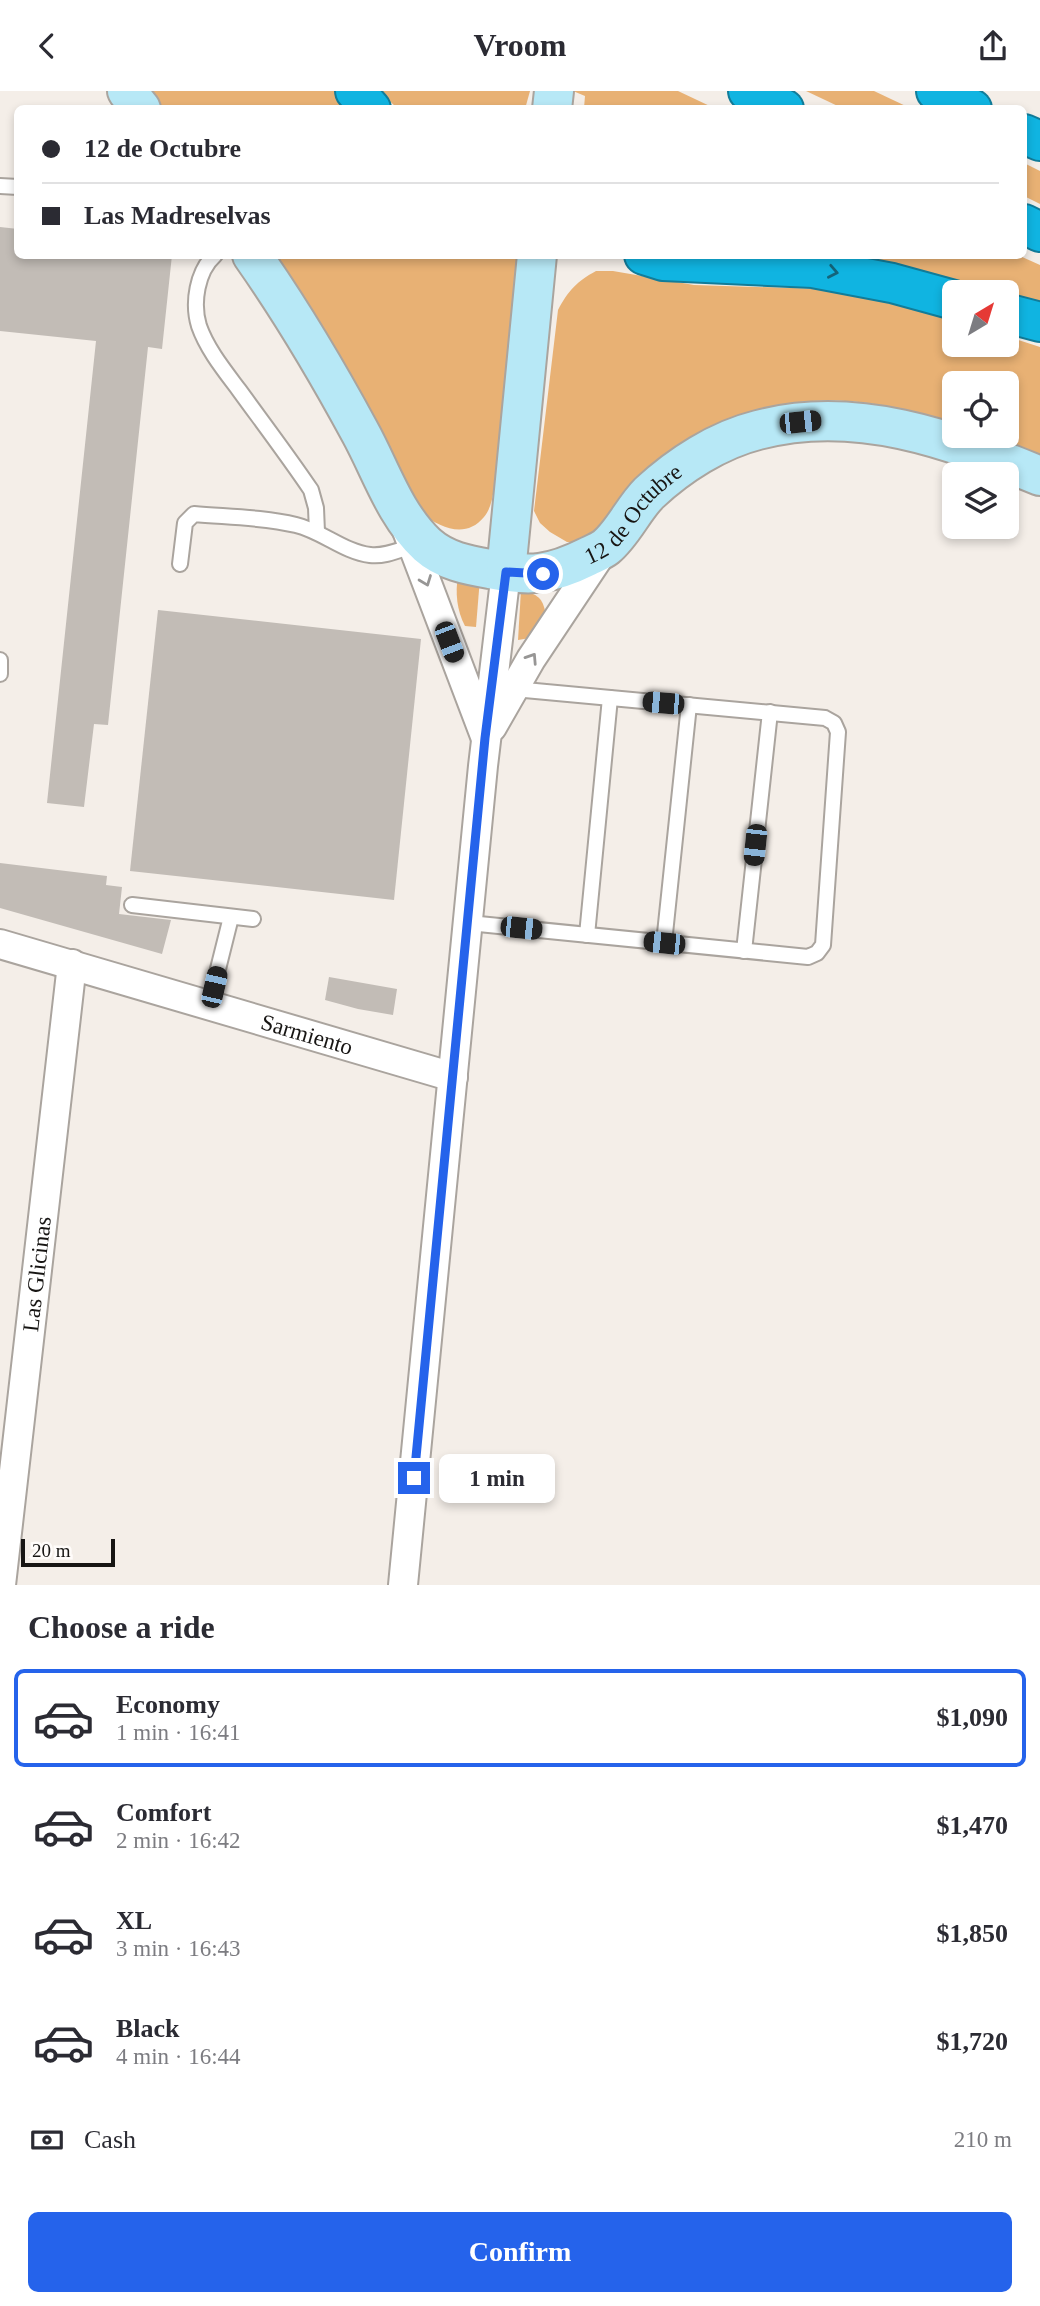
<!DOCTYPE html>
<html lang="en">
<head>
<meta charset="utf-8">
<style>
	body { margin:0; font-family:Georgia,serif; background:#f2f2f3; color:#2b2b33; height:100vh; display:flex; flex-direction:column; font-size:26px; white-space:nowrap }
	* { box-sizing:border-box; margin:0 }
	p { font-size:23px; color:#7c7c81 }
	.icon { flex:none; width:38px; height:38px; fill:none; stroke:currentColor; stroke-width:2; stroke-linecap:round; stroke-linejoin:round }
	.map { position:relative; height:1494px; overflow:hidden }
	.panel { display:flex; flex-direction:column; background:#fff; flex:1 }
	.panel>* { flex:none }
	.top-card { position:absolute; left:14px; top:14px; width:1013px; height:154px; border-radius:10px; box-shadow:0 4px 10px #0003; display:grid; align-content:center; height:154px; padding:0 28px; background:#fff }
	.needle { width:46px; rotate:38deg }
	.buttons { position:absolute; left:942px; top:189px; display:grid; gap:14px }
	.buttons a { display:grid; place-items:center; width:77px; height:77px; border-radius:10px; background:#fff; box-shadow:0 4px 10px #0003; font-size:35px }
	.scale { position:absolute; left:21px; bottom:18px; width:94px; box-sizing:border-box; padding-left:7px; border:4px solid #171513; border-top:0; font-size:19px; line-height:24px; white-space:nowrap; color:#171513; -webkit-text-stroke:5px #fffcfa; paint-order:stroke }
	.end { position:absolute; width:32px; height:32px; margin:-16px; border:9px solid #2563eb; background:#fff; box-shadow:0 0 0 4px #fff }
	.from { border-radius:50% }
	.bubble { position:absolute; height:49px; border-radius:10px; background:#fff; box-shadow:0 4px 10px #0003; font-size:23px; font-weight:700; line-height:49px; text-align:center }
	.car { position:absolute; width:21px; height:42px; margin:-21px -10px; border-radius:9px; box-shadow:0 0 5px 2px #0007; background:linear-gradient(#222 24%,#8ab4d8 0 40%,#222 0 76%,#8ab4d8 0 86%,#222 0) }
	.top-card b { display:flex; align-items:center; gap:24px; height:66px; font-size:26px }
	.top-card b+b { border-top:2px solid #e1e1e2 }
	.top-card i { width:18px; height:18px; background:#2b2b33 }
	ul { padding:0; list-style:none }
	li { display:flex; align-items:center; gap:21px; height:98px; margin:0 14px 10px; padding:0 14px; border:4px solid transparent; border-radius:10px }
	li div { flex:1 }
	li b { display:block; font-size:26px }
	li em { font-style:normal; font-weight:700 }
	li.current { border-color:#2563eb }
	li>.icon { width:63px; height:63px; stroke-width:1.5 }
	h2 { padding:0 28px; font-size:32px; line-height:84px }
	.pay { display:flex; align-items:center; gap:18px; height:77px; padding:0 28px; font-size:26px }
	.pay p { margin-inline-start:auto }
	.primary-button { display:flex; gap:14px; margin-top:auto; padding:14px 28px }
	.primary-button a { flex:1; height:80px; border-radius:10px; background:#2563eb; color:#fff; font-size:28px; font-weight:700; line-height:80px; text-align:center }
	header { display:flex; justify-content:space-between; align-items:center; height:91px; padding:0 28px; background:#fff; font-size:32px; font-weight:700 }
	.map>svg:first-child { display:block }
	.green { fill:#e8b174 }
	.building { fill:#c2bcb6 }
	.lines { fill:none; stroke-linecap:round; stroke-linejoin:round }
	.lane-casing { stroke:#aaa49e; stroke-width:18 }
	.street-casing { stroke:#aaa49e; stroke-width:32 }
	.secondary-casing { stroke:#aaa49e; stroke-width:42 }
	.highway-casing { stroke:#127c99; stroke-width:42 }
	.lane { stroke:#fff; stroke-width:14 }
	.street { stroke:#fff; stroke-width:28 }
	.secondary { stroke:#b7e8f6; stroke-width:38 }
	.highway { stroke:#10b4e1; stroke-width:38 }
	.oneway { stroke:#14647a }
	.oneway2 { stroke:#979695 }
	.route { stroke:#2563eb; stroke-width:9 }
	.labels { text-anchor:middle; stroke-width:5; stroke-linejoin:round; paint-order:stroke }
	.street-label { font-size:23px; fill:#171513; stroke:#fffcfa }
</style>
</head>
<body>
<header><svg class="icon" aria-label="back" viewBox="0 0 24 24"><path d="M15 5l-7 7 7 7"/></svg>Vroom<svg class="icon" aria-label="share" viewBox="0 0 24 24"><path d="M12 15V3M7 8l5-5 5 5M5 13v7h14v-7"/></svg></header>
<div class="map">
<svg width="1040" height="1494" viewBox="0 0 1040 1494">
	<rect width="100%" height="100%" fill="#f4eee8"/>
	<g class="green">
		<polygon points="148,0 335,0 348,17 162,17"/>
		<polygon points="379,0 530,0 525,18 397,17"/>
		<polygon points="573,0 678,0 714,17 584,17 585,5"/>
		<polygon points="806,0 874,0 910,17 842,17"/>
		<polygon points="1024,72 1040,80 1040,113 1024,105"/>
		<path d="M 269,165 L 517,165 L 519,170 C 512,240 507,310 496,379 C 494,394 494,414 484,426 C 466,448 441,437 422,423 Z"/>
		<polygon points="815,165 1020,165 1040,174 1040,222 1006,211 1006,201 972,201 887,176"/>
		<path d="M 596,180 L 613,180 L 694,194 L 824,198 L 907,214 L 954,229 L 954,254 L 1006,254 L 1006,245 L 1040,256 L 1040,364 L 986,345 L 1006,345 L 1006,292 L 954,292 L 954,333 C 895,312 816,298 755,322 C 738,328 722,344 707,355 C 664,386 621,418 579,451 L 567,451 L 550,441 L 540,432 L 534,420 L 558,219 C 568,200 577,190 596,180 Z"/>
		<path d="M 458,485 L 480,487 L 476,536 L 465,535 C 457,520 455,502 458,485 Z"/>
		<path d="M 521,499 C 535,503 542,505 545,520 L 530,547 L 518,549 Z"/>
	</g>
	<g class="building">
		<polygon points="0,136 18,138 18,164 172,164 162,258 148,256 108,634 94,633 84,716 47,712 96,250 0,240"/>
		<polygon points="158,519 421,548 394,809 130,780"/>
		<polygon points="0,772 107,785 106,794 122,796 119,823 171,829 162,863 0,817"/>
		<polygon points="329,886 397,898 393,924 358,918 325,909"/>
	</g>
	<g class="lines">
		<defs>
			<g id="lane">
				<polyline points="0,95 18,96"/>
				<path d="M 215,164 C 197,180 192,212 199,235 C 207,258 224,279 239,299 C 263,332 288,365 311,399 L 316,417 L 317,441"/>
				<path d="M 180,473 L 185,432 L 194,423 C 227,426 263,426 296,434 C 322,440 344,461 370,464 C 384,466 399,459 412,455"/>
				<polyline points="0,569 0,583"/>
				<polyline points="132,814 253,828"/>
				<polyline points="469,832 808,866 817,862 823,854 838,641 834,632 825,627 514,598"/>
				<polyline points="587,844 610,607"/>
				<polyline points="664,852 689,614"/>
				<polyline points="744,860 770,621"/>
				<polyline points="209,914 231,826"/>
			</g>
			<g id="street">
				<polyline points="406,437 485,645"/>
				<polyline points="492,636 531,568 605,457"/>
				<path id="s1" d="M 0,853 L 453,986"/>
				<path id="s2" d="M 1,1494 L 72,873"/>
				<polyline points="403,1494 483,675 506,481"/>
			</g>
			<g id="secondary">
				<polyline points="127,0 141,18"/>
				<polyline points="552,18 554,0"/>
				<path id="s3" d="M 252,164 C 292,221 327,280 360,341 C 381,379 394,423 427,454 C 445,470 467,474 490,478 C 530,486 551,484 587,466 C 593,463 601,460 606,456 C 623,442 633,418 649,402 C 679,374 718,349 758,339 C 855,313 950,348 1040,385"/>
				<polyline points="506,481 537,164"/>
			</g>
			<g id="highway">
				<polyline points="355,0 371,18"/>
				<polyline points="748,0 784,18"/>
				<polyline points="936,0 972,18"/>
				<polyline points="1024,43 1040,50"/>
				<polyline points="1024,133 1040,141"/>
				<polyline points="644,164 663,170 813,177 892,192 954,209"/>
				<polyline points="1006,222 1040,231"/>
			</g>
		</defs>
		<use href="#lane" class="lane-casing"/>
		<use href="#street" class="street-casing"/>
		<use href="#secondary" class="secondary-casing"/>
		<use href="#highway" class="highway-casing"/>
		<use href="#lane" class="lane"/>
		<use href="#street" class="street"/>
		<use href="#secondary" class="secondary"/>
		<use href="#highway" class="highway"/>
	</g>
	<defs><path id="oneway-chevron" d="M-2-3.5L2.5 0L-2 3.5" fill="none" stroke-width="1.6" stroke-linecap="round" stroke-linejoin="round" transform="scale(1.75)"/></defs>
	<use class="oneway" href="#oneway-chevron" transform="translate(833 181) rotate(11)"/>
	<g class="oneway2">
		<use href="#oneway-chevron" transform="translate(426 490) rotate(69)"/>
		<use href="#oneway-chevron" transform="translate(532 567) rotate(-57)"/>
	</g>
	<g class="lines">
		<polyline class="route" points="414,1387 485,647 506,481 543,483"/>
	</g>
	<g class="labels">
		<g class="street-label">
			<text dy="8" stroke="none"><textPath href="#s3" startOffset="572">12 de Octubre</textPath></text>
			<text dy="8" stroke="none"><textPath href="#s1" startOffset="320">Sarmiento</textPath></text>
			<text dy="8" stroke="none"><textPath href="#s2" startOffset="313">Las Glicinas</textPath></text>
		</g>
	</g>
</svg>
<div class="buttons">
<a><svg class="needle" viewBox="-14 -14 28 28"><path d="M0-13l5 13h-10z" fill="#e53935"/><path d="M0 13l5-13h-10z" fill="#7c7c81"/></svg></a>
<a><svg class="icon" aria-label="locate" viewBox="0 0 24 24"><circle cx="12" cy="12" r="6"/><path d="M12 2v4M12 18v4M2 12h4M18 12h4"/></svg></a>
<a><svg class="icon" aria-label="layers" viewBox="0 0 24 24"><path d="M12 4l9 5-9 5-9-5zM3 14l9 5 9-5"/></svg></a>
</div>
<div class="scale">20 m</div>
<i class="end from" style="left:543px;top:483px"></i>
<i class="end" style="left:414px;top:1387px"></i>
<div class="bubble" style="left:439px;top:1363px;width:116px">1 min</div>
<i class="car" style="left:800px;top:331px;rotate:84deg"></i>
<i class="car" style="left:449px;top:551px;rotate:159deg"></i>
<i class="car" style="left:663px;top:612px;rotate:275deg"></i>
<i class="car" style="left:755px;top:754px;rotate:186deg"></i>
<i class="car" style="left:521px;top:837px;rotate:96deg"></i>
<i class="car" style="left:664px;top:852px;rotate:276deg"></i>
<i class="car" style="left:214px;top:896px;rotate:13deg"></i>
<div class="top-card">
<b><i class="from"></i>12 de Octubre</b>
<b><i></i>Las Madreselvas</b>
</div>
</div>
<section class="panel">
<h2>Choose a ride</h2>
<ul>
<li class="current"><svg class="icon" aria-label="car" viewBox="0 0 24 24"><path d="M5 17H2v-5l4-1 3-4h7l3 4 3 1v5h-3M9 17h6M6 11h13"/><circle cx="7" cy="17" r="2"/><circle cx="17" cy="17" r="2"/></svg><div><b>Economy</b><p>1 min · 16:41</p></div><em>$1,090</em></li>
<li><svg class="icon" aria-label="car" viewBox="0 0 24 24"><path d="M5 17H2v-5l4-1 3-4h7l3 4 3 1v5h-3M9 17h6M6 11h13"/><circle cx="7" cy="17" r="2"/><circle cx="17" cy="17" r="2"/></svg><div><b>Comfort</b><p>2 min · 16:42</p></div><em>$1,470</em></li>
<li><svg class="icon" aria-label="car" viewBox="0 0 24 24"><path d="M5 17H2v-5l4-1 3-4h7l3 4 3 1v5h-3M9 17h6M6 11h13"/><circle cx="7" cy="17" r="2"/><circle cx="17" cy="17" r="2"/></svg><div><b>XL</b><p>3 min · 16:43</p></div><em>$1,850</em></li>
<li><svg class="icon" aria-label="car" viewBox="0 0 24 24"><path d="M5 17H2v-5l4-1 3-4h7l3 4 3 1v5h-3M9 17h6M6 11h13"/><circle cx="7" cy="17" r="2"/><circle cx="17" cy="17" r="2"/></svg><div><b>Black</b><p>4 min · 16:44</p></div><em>$1,720</em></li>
</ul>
<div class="pay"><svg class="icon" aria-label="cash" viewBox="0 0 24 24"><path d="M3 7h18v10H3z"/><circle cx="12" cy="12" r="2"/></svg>Cash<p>210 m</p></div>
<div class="primary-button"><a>Confirm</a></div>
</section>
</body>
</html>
